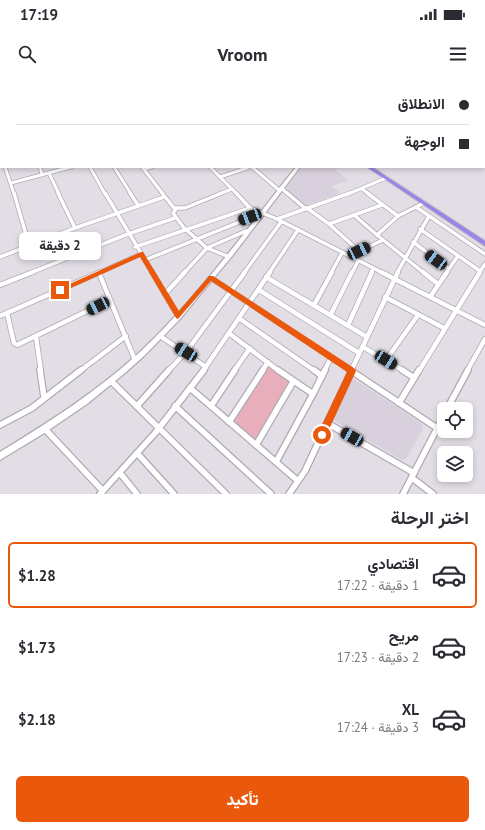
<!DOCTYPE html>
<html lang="ar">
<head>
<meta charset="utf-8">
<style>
	body { margin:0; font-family:"PT Sans",Vazirmatn,sans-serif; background:#f2f2f3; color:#2b2b33; direction:rtl; height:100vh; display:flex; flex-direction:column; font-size:15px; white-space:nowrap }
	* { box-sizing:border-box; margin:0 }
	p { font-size:13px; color:#7c7c81 }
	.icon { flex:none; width:22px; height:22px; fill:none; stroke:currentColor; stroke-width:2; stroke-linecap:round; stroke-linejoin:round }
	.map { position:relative; height:414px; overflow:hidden; direction:ltr }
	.side { display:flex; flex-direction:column; background:#fff; flex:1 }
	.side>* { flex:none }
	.hud { position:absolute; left:0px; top:0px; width:485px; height:88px; box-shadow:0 2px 6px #0003; direction:rtl; display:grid; align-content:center; height:88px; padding:0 16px; background:#fff }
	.controls { position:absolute; left:437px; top:322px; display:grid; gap:8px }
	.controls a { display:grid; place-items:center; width:36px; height:36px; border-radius:6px; background:#fff; box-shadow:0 2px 6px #0003; font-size:20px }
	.end { position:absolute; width:18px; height:18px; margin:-9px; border:5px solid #ea580c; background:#fff; box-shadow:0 0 0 2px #fff }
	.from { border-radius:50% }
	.bubble { position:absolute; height:28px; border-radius:6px; background:#fff; box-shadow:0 2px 6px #0003; font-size:13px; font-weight:800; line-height:28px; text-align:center; direction:rtl }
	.car { position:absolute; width:12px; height:24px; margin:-12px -6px; border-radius:5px; box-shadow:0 0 3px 1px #0007; background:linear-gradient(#222 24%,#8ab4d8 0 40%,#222 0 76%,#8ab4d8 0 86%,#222 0) }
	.hud b { display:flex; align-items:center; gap:14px; height:38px; font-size:15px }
	.hud b+b { border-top:1px solid #e1e1e2 }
	.hud i { width:10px; height:10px; background:#2b2b33 }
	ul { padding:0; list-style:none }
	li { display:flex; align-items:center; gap:12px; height:66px; margin:0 8px 6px; padding:0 8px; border:2px solid transparent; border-radius:6px }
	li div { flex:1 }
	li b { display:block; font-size:15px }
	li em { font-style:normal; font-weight:800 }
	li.current { border-color:#ea580c }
	li>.icon { width:36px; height:36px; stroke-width:1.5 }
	h2 { padding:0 16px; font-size:18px; line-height:48px }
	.primary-button { display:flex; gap:8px; margin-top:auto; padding:8px 16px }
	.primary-button a { flex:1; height:46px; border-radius:6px; background:#ea580c; color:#fff; font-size:16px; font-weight:800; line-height:46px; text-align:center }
	.status { display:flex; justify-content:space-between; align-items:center; height:28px; padding:0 20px; background:#fff; direction:ltr }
	.status svg { height:11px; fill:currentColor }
	header { display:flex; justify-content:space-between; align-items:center; height:52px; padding:0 16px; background:#fff; font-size:18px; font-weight:800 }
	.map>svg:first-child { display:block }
	.built { fill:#d9d0dd }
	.green { fill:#e9aebc }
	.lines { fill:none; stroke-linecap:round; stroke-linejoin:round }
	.street-far4-casing { stroke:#afaab1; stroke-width:3 }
	.street-far3-casing { stroke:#afaab1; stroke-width:4.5 }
	.street-far2-casing { stroke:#afaab1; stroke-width:5 }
	.street-far1-casing { stroke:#afaab1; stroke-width:6 }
	.street-casing { stroke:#afaab1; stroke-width:8 }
	.secondary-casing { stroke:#afaab1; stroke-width:2.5 }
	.highway-casing { stroke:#bebdbe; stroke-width:2 }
	.street-far4 { stroke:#fff; stroke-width:2 }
	.street-far3 { stroke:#fff; stroke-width:3 }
	.street-far2 { stroke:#fff; stroke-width:3.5 }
	.street-far1 { stroke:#fff; stroke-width:4.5 }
	.street { stroke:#fff; stroke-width:5.5 }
	.secondary { fill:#fff; fill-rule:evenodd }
	.highway { fill:#9885ea; fill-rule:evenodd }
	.route { fill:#ea580c }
</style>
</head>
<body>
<div class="status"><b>17:19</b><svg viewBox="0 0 49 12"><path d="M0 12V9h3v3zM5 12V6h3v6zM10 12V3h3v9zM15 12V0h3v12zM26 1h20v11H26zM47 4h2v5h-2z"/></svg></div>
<header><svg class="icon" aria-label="menu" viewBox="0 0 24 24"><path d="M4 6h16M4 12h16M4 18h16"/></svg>Vroom<svg class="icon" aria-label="search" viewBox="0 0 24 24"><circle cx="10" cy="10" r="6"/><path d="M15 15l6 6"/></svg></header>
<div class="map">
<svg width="485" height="414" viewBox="0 0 485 414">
	<rect width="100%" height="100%" fill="#e3dee6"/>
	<g class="built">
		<polygon points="302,87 343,87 335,90 348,100 332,106 340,113 304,126 285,110"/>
		<polygon points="352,298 420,342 423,349 406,379 402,380 335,341 335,337"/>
	</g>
	<polygon class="green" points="267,287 270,287 289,302 256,358 253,359 234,342"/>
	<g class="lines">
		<defs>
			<g id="street-far4">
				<polyline points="64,0 66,1"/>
				<polyline points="98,0 100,1"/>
				<polyline points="351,0 356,1"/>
				<polyline points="376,0 380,1"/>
				<polyline points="3,1 6,0"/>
				<polyline points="22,1 26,0"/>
				<polyline points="39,1 43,0"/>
				<polyline points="55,1 59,0"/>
				<polyline points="79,1 84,0"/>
				<polyline points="121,1 124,0"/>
				<polyline points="139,1 142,0"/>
				<polyline points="168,1 175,0"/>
				<polyline points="190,1 192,1"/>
				<polyline points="220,1 228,0"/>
				<polyline points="296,1 298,0"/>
			</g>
			<g id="street-far3">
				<polyline points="5,87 14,114"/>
				<polyline points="40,87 42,95"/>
				<polyline points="90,87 105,114"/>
				<polyline points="114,87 131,114"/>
				<polyline points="142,87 163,114"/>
				<polyline points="210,87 232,109"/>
				<polyline points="252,87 279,110"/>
				<polyline points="144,89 152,87"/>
				<polyline points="49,93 59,114"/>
				<polyline points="220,97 247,88"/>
				<polyline points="11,103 71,87"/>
				<polyline points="281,108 288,114"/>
				<polyline points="362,109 369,114"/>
				<polyline points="219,114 232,109 237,114"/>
				<polyline points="348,114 386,98"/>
			</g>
			<g id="street-far2">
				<polyline points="14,113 29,165"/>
				<polyline points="58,113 75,148"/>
				<polyline points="105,113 153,193"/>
				<polyline points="130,113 138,125"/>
				<polyline points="162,113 174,128 185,128 222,113"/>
				<polyline points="236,113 250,128 277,139 383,193"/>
				<polyline points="287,113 306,129"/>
				<polyline points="367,113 398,136"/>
				<polyline points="424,123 398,136 377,155 424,193"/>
				<polyline points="416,127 485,174"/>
				<polyline points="307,128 329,144 354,135 377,155"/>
				<polyline points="176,129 173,133 184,148 207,168 246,151"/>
				<polyline points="354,135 382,125"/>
				<polyline points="277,139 350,113"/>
				<polyline points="329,144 359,171"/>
				<polyline points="420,149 480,191"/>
				<polyline points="413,162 448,188"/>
				<polyline points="135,167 250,128"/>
				<polyline points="349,176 383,160"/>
				<polyline points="0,177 75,148 164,117"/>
				<polyline points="145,180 262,133"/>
				<polyline points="30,193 128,154 175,138"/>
				<polyline points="98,193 141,174"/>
				<polyline points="184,193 207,168 227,176"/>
				<polyline points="244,193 281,142"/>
				<polyline points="269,193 298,150"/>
				<polyline points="331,193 342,173"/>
				<polyline points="352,193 358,181"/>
				<polyline points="371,193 373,189"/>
				<polyline points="397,193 429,136"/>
				<polyline points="446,193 458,176"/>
				<polyline points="479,193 485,184"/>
			</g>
			<g id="street-far1">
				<polyline points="152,192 178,236"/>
				<polyline points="381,192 485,245"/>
				<polyline points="423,192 438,204"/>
				<polyline points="99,193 135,280"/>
				<polyline points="266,197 367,257"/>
				<polyline points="211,198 352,291"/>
				<polyline points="0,205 33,192"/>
				<polyline points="259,210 359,273"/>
				<polyline points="165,214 185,192"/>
				<polyline points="385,217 444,248"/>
				<polyline points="430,217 447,192"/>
				<polyline points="314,225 332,192"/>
				<polyline points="7,233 14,263 17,265 110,220"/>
				<polyline points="331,234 352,192"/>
				<polyline points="0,236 100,192"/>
				<polyline points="240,239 315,291"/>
				<polyline points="348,245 372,192"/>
				<polyline points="230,254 279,291"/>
				<polyline points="160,256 206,287"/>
				<polyline points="36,257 41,291"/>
				<polyline points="363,267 404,291"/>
				<polyline points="386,280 418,235"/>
				<polyline points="80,291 126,256"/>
				<polyline points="168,291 186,272 245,192"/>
				<polyline points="203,291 270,192"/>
				<polyline points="234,291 250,268"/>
				<polyline points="262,291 268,282"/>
				<polyline points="324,291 331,278"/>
				<polyline points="351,291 398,192"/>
				<polyline points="419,291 480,192"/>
				<polyline points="467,291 485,259"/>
			</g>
			<g id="street">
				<polyline points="40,290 44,317"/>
				<polyline points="314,290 322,296"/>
				<polyline points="350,290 437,348"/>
				<polyline points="402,290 413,297"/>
				<polyline points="111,301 226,414"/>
				<polyline points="190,308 276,382 313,314 278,290"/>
				<polyline points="313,314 325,290"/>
				<polyline points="399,323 419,290"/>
				<polyline points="137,326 169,290"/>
				<polyline points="175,326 271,414"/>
				<polyline points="211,326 235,290"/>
				<polyline points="447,329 468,290"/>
				<polyline points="229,342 263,290"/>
				<polyline points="327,343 414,393"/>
				<polyline points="0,345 32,328 81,290"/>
				<polyline points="45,349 103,411"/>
				<polyline points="256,365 293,302"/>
				<polyline points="137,373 174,414"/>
				<polyline points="276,382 298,401"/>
				<polyline points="120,393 137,414"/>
				<polyline points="412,398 433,414"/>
				<polyline points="100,414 156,352 204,290"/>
				<polyline points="289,414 305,391 352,290"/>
				<polyline points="403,414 444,335"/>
			</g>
			<g id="secondary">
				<rect x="342" y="0" width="2" height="1"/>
				<path d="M 296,87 L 300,87 L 233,175 L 198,217 L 181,238 L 144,276 L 125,293 L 87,324 L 46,352 L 0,380 L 0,372 C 49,342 98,311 140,272 C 199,216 246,150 296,87 Z"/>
			</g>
			<polygon id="highway" points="367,87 372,87 485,161 485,166"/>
		</defs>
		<use href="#street-far4" class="street-far4-casing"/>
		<use href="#street-far3" class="street-far3-casing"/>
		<use href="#street-far2" class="street-far2-casing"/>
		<use href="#street-far1" class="street-far1-casing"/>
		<use href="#street" class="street-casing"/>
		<use href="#secondary" class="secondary-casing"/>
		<use href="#highway" class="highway-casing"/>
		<use href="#street-far4" class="street-far4"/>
		<use href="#street-far3" class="street-far3"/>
		<use href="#street-far2" class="street-far2"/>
		<use href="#street-far1" class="street-far1"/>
		<use href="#street" class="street"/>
		<use href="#secondary" class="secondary"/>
		<use href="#highway" class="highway"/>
	</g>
	<polygon class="route" points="141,172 143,172 179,231 209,196 213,196 354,288 356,291 325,358 322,359 317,355 347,292 211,201 178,239 176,238 140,177 62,212 56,210"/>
</svg>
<div class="controls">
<a><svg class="icon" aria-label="locate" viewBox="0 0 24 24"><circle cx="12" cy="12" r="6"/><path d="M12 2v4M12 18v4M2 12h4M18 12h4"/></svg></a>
<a><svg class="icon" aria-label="layers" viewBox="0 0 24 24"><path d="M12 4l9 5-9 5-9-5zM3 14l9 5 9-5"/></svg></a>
</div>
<i class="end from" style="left:322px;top:355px"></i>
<i class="end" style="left:60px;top:210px"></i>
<div class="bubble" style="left:19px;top:152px;width:82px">2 دقيقة</div>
<i class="car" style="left:250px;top:137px;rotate:249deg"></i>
<i class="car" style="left:359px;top:171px;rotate:65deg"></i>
<i class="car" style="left:436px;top:180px;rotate:306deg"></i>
<i class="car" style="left:98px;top:226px;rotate:244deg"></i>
<i class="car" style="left:186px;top:272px;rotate:302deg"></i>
<i class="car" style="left:386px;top:280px;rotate:122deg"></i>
<i class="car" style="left:352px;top:357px;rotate:300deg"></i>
<div class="hud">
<b><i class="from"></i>الانطلاق</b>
<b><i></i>الوجهة</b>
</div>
</div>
<section class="side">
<h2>اختر الرحلة</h2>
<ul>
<li class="current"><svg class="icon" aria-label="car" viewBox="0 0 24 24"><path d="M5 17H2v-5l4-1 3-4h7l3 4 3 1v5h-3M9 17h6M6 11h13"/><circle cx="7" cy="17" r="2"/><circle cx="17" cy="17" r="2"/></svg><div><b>اقتصادي</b><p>1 دقيقة · 17:22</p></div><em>$1.28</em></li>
<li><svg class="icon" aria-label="car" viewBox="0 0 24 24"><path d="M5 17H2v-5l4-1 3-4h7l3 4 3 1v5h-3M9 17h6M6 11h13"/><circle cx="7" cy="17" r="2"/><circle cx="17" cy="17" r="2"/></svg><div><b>مريح</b><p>2 دقيقة · 17:23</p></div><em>$1.73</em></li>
<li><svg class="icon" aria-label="car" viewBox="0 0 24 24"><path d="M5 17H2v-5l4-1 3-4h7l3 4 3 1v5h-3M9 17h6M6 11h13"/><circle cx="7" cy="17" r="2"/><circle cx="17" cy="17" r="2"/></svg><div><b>XL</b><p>3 دقيقة · 17:24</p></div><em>$2.18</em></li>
</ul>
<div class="primary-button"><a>تأكيد</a></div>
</section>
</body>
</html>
